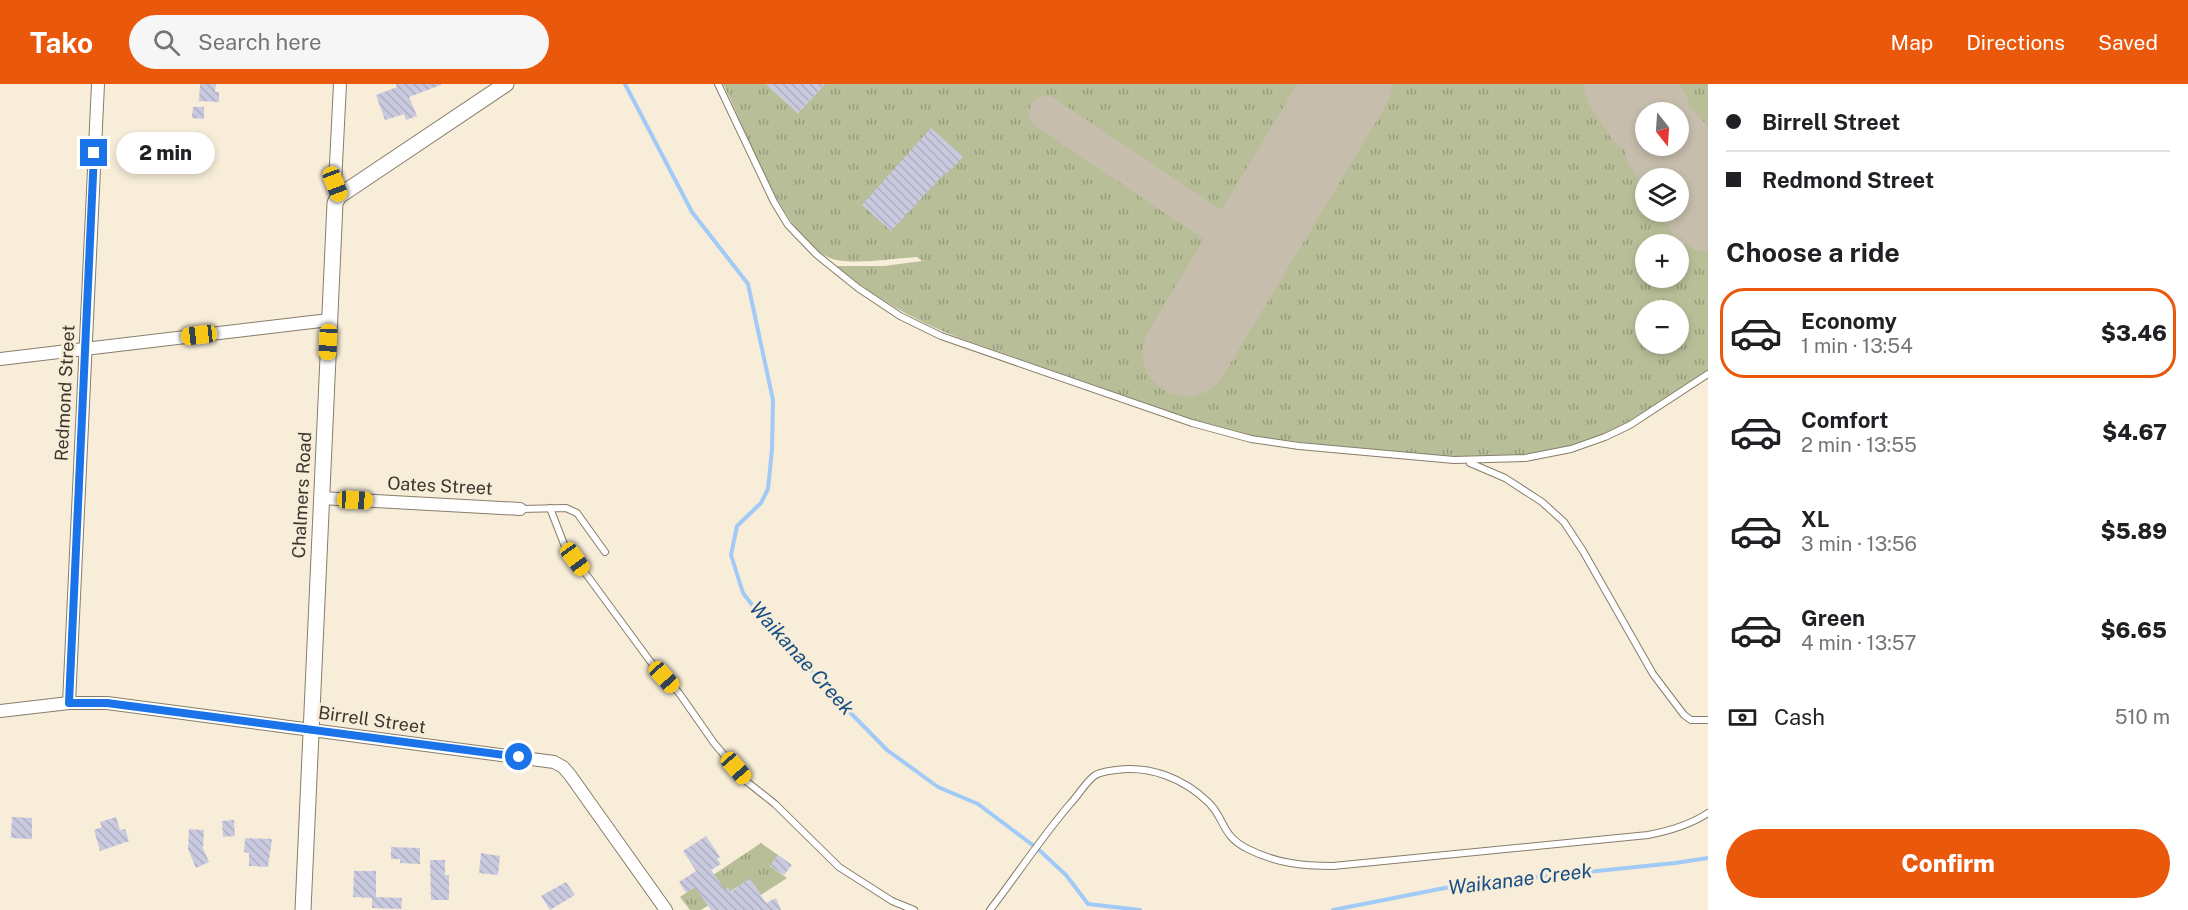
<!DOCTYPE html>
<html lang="en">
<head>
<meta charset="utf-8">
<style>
	body { margin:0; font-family:"Public Sans",sans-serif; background:#f6f6f6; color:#202124; height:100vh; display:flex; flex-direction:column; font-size:22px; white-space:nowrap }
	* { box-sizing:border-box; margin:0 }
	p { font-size:20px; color:#757577 }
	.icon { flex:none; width:33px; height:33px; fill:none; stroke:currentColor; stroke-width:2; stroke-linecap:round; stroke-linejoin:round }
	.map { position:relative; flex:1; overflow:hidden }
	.sheet { display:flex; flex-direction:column; background:#fff; width:480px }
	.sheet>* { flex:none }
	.banner { display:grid; align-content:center; height:132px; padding:0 18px; background:#fff }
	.needle { width:39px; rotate:163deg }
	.fabs { position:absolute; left:1635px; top:18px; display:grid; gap:12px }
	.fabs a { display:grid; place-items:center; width:54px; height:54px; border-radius:50%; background:#fff; box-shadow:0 3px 9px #0003; font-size:30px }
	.end { position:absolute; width:27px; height:27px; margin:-14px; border:8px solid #1a73e8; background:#fff; box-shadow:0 0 0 3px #fff }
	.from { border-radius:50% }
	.bubble { position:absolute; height:42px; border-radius:21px; background:#fff; box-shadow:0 3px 9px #0003; font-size:20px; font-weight:800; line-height:42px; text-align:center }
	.car { position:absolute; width:18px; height:36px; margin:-18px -9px; border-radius:8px; box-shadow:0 0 4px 2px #0007; background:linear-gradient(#f5c518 24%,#345 0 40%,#f5c518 0 76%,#345 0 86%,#f5c518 0) }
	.banner b { display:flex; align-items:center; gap:21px; height:57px; font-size:22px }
	.banner b+b { border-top:2px solid #e0e0e0 }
	.banner i { width:15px; height:15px; background:#202124 }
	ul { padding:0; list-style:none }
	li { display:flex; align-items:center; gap:18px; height:90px; margin:0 12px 9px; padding:0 6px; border:3px solid transparent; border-radius:24px }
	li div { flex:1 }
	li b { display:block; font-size:22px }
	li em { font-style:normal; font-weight:800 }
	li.active { border-color:#ea580c }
	li>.icon { width:54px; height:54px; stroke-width:1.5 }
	h2 { padding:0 18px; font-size:27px; line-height:72px }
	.pay { display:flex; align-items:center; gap:15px; height:66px; padding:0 18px; font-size:22px }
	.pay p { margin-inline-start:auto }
	.action { display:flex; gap:12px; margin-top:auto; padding:12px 18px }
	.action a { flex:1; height:69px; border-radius:36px; background:#ea580c; color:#fff; font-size:24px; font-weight:800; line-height:69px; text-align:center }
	header { display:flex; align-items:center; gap:36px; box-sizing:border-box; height:84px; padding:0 30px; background:#ea580c; color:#fff }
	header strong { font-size:28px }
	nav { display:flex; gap:33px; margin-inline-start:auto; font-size:21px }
	.search { width:420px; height:54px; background:#f6f6f6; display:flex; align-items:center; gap:15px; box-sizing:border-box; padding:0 21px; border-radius:33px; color:#757577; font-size:22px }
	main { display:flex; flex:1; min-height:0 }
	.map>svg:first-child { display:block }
	.grass { fill:url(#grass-tufts); fill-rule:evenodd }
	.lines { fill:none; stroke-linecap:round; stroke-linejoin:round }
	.stream { stroke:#a1caf7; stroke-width:4 }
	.taxiway { stroke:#c6bdac; stroke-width:34 }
	.runway { stroke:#c6bdac; stroke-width:87 }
	.building { fill:url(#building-back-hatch) }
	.service-casing { stroke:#877d6b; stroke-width:8 }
	.minor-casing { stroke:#877d6b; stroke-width:14 }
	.tertiary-casing { stroke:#877d6b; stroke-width:17 }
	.service { stroke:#fff; stroke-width:6 }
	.minor { stroke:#fff; stroke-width:12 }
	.tertiary { stroke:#fff; stroke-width:15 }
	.route { stroke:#1a73e8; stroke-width:8 }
	.labels { text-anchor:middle; stroke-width:6; stroke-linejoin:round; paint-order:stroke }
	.street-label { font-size:18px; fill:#3b372f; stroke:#f8edd8 }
	.water-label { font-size:20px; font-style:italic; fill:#154e84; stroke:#f8edd8 }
</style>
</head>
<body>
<header>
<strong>Tako</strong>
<div class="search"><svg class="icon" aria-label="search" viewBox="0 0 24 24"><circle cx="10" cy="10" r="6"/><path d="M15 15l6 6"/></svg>Search here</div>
<nav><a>Map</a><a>Directions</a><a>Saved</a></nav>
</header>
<main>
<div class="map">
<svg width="1708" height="826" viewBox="0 0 1708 826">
	<defs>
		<pattern id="grass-tufts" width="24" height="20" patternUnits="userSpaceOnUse" patternTransform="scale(1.5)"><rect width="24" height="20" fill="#b8bf98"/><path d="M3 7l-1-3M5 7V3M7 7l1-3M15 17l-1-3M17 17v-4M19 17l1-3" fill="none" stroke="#979c7c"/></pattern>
		<pattern id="building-back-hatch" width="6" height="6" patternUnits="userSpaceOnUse" patternTransform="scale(1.5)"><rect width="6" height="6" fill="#c9cadf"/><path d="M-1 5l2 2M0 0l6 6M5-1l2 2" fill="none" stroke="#aeaec0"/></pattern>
	</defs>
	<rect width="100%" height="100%" fill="#f8edd8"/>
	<g class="grass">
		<path d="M 723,0 L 766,0 L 798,29 L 825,0 L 1708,0 L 1708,287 L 1629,337 L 1604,350 L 1570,363 L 1525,372 L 1454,373 L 1307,359 L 1251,352 L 1191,335 L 959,254 C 914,236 874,214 836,182 L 884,182 L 922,177 L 917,173 C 896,174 848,182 830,174 C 783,155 746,45 723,0 ZM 1646,28 L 1678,28 L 1678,62 L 1646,62 ZM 1646,94 L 1678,94 L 1678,128 L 1646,128 ZM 1646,160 L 1678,160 L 1678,194 L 1646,194 ZM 1646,226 L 1678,226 L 1678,260 L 1646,260 Z"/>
		<polygon points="761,759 778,771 770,782 787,794 761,811 750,795 701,826 690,826 680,813"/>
	</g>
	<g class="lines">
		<g class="stream">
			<polyline points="625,0 692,128 748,200 773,316 772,365 768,405 761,419 737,442 731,471 743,509 766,539 796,569 830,608 887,666 938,703 978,720 1038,765 1066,791 1088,820 1140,826"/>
			<polyline points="1333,826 1460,801 1675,779 1708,774"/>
		</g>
		<polyline class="taxiway" points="1046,29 1249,165"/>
		<g class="runway">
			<polyline points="1628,0 1646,28"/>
			<polyline points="1668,62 1708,124"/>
			<polyline points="1186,269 1348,0"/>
		</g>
	</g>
	<g class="building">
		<polygon points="200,0 216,0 215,8 219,8 219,18 199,17"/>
		<polygon points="396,0 441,0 441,1 409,13 417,32 406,36 404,30 385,36 376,11 397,3"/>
		<polygon points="766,0 825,0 798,29"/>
		<polygon points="193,23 204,23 204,35 192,34"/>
		<polygon points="931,44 963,73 945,91 944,90 891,147 862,121"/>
		<polygon points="12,733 32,734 32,755 11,754"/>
		<polygon points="116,733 120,746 125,745 129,757 100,767 94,746 102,743 100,738"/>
		<polygon points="234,736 235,752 223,753 222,737"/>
		<polygon points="189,745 204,746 203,764 209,778 196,784 188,765"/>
		<polygon points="706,752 720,773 717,775 721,780 711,786 725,806 728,803 731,808 750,794 766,819 776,814 781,826 711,826 695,803 686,809 679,798 696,787 683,767"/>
		<polygon points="245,754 272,755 268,783 249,782 249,769 244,768"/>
		<polygon points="391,763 420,764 420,780 400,779 400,775 391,775"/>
		<polygon points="481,769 500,772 498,791 479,789"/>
		<polygon points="778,771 792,781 784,791 770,782"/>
		<polygon points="430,776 445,776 445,791 449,791 449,816 431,816"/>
		<polygon points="354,787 376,787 376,813 402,814 401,825 372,824 372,814 353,813"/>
		<polygon points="566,798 575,811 550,826 541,812"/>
	</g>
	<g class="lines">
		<defs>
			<g id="service">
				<polyline points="718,0 774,118 788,141 817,171 858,204 900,232 941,252 1192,339 1251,355 1299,362 1454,376 1525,374 1571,365 1605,353 1630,341 1708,290"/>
				<polyline points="1470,379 1505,394 1542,418 1564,438 1583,467 1653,590 1684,631 1691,636 1708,636"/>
				<polyline points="550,424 564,460 650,577 679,609 714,659 746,697 775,720 839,783 892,817 914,826"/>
				<polyline points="520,425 566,424 577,429 605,468"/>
				<path d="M 990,826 C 1017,791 1041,754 1070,720 C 1078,712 1085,699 1094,692 C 1099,688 1109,687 1116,686 C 1149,681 1183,694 1208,718 C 1225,734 1221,752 1248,765 C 1275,779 1303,782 1333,782 L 1648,751 C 1669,747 1690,741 1708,729"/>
			</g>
			<g id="minor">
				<polyline points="339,112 335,100 340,0"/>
				<polyline points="0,275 329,236"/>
				<polyline points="321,414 520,425"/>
				<polyline points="69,619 98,0"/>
				<polyline points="0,627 69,619 107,619 554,678 563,683 570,691 666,826"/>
			</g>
			<polyline id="tertiary" points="303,826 335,119 339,112 506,0"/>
		</defs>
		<use href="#service" class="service-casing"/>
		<use href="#minor" class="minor-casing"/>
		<use href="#tertiary" class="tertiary-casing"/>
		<use href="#service" class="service"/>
		<use href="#minor" class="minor"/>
		<use href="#tertiary" class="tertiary"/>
	</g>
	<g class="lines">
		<polyline class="route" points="94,69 69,619 107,619 519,673"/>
	</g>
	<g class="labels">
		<g class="street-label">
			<text transform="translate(65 309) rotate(-87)" y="6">Redmond Street</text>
			<text transform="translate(440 402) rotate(3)" y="6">Oates Street</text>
			<text transform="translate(302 411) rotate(-87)" y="6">Chalmers Road</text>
			<text transform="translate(372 636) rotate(8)" y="6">Birrell Street</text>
		</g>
		<g class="water-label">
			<text transform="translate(802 574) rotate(48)" y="7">Waikanae Creek</text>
			<text transform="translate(1520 795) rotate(-7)" y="7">Waikanae Creek</text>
		</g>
	</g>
</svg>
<div class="fabs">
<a><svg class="needle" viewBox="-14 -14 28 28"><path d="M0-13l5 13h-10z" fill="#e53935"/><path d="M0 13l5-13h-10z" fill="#757577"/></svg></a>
<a><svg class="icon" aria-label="layers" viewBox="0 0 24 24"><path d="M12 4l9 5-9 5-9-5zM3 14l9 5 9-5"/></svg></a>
<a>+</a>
<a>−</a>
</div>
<i class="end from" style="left:519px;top:673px"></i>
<i class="end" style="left:94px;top:69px"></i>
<div class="bubble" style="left:116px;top:48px;width:99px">2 min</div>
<i class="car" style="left:335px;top:100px;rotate:159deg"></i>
<i class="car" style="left:199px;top:251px;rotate:263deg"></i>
<i class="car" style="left:328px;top:258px;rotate:183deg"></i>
<i class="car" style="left:355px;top:416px;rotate:93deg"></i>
<i class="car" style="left:575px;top:475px;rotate:144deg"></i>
<i class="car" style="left:664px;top:593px;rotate:138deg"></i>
<i class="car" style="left:736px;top:684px;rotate:139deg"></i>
</div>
<section class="sheet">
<div class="banner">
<b><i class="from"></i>Birrell Street</b>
<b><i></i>Redmond Street</b>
</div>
<h2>Choose a ride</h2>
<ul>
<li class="active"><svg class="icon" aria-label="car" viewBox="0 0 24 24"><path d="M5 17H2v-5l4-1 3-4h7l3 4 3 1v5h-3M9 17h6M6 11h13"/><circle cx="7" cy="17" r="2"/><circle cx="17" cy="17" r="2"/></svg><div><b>Economy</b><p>1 min · 13:54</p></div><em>$3.46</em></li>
<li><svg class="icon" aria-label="car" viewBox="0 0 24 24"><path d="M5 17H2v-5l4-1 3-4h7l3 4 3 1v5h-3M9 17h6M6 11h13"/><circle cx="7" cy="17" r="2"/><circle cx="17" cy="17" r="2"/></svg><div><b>Comfort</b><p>2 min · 13:55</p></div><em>$4.67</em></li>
<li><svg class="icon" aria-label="car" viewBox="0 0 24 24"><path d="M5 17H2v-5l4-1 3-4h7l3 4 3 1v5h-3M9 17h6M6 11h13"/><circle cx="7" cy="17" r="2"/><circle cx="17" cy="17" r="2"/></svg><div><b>XL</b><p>3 min · 13:56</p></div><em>$5.89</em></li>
<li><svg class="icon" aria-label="car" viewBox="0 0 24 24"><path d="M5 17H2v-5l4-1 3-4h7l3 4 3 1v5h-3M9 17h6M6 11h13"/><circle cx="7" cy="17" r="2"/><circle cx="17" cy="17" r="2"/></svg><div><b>Green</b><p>4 min · 13:57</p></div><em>$6.65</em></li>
</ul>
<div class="pay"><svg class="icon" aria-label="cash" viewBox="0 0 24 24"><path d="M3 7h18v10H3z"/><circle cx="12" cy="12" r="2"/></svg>Cash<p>510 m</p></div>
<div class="action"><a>Confirm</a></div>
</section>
</main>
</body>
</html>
